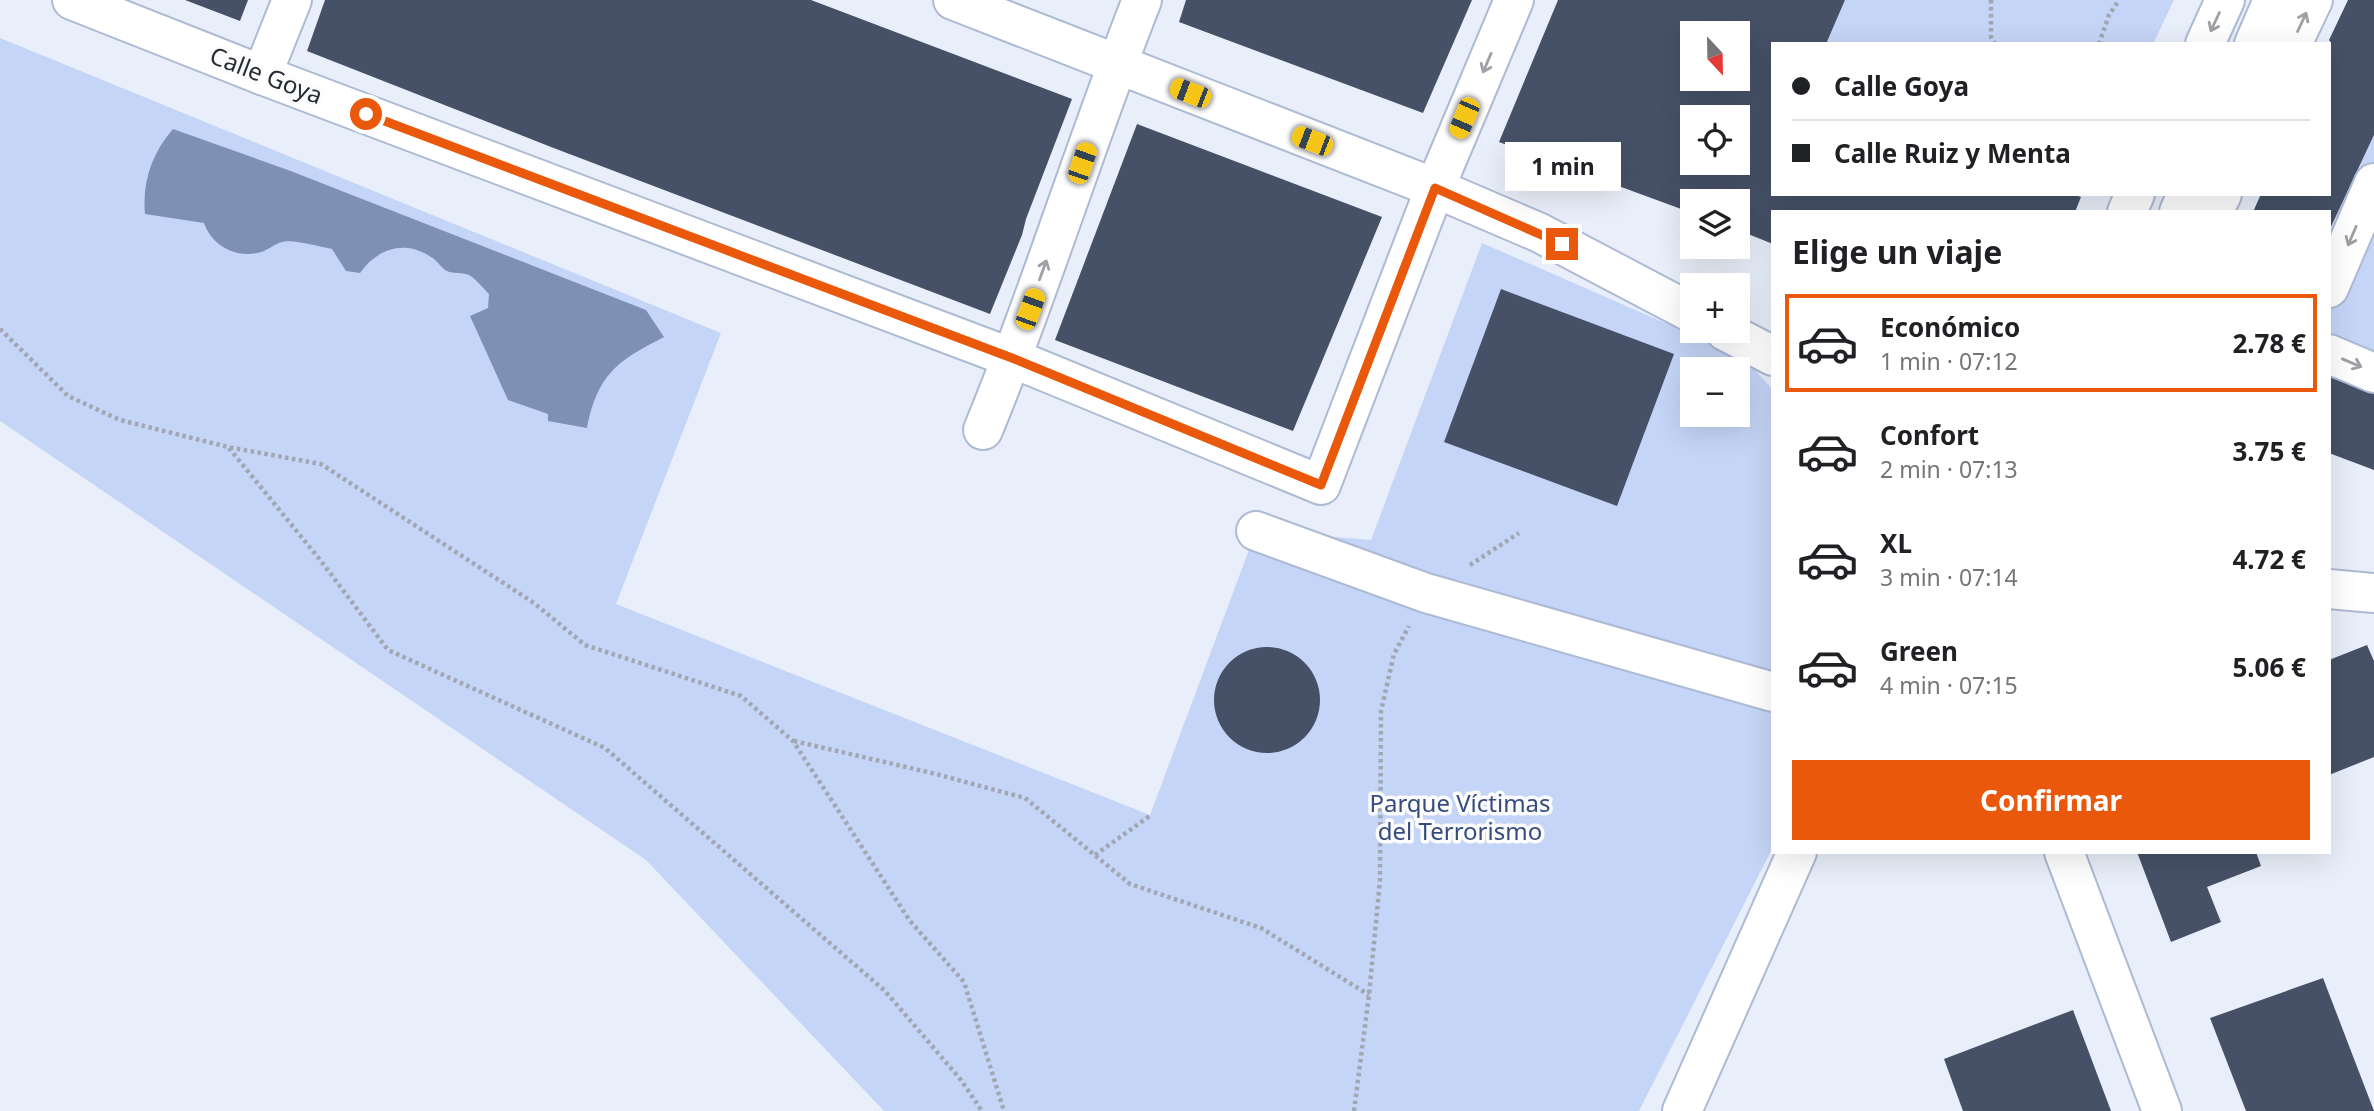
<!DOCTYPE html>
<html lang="es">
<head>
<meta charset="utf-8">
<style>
	body { margin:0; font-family:"Noto Sans",sans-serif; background:#f2f2f2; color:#202124; height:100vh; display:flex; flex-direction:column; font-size:26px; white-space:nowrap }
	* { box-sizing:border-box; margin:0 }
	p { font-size:23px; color:#757577 }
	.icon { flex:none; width:38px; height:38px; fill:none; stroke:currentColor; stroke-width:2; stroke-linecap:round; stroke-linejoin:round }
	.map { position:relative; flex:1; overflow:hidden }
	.details { position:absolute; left:1771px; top:210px; width:560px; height:644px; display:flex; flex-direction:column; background:#fff; border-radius:0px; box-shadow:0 7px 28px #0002 }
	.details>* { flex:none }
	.banner { position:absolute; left:1771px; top:42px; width:560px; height:154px; border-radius:0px; box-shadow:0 7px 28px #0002; display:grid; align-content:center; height:154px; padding:0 21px; background:#fff }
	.needle { width:46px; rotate:158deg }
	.fabs { position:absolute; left:1680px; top:21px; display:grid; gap:14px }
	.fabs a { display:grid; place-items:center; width:70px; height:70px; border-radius:0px; background:#fff; box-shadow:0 7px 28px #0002; font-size:35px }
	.end { position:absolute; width:32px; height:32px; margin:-16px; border:9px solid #ea580c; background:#fff; box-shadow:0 0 0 4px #fff }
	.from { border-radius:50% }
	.bubble { position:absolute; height:49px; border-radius:0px; background:#fff; box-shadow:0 7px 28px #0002; font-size:23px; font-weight:700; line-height:49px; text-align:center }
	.car { position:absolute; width:21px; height:42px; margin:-21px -10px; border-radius:9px; box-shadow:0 0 5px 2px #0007; background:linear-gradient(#f5c518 24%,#345 0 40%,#f5c518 0 76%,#345 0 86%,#f5c518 0) }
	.banner b { display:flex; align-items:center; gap:24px; height:66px; font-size:26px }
	.banner b+b { border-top:2px solid #e0e0e0 }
	.banner i { width:18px; height:18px; background:#202124 }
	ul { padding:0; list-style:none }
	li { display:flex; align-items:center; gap:21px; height:98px; margin:0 14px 10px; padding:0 7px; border:4px solid transparent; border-radius:0px }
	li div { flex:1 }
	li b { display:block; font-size:26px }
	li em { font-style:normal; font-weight:700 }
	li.current { border-color:#ea580c }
	li>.icon { width:63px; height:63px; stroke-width:1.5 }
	h2 { padding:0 21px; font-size:32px; line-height:84px }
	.button { display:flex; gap:14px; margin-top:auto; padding:14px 21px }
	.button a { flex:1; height:80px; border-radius:0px; background:#ea580c; color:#fff; font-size:28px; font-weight:700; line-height:80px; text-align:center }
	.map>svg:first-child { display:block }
	.green { fill:#c5d5f7; fill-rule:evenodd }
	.water { fill:#7e90b4 }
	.building { fill:#465167; fill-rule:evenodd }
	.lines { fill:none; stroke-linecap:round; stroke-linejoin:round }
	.minor-casing { stroke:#adbad4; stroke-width:42 }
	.path { stroke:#a1a6b1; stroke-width:4.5; stroke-dasharray:3.5 3.5; stroke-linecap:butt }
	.minor { stroke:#fff; stroke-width:38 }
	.oneway { stroke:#9ea0a5 }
	.route { stroke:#ea580c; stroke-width:9 }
	.labels { text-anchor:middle; stroke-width:7; stroke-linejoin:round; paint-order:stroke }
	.street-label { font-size:24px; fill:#272c36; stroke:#fcfcfc }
	.park-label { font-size:24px; fill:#364c7e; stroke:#fcfcfc }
</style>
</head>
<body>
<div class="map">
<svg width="2374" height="1111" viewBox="0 0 2374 1111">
	<rect width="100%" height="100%" fill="#e9effa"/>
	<g class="green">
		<polygon points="1845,0 2174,0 2153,44 1826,44"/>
		<path d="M 0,38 L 721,333 L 616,604 L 1150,815 L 1256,531 L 1371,540 L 1482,243 L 1743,357 L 1773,390 L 1773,847 L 1639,1111 L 884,1111 L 646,860 L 0,421 ZM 1692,369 L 1738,369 L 1738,415 L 1692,415 Z"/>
		<polygon points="2374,136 2374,394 2329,377 2329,232"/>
	</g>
	<path class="water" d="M 173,129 L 288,170 L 646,310 L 664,337 C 617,361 598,374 587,428 L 548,421 L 548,414 L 508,400 L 470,316 L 488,308 L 489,294 C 483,288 476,279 469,275 C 462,272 453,274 447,271 C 441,268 437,260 431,257 C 404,239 377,249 360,273 L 346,271 L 332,249 C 321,247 292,239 282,242 C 274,244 266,252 257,253 C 234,258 211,244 204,223 L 145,214 C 142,182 152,153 173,129 Z"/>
	<g class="building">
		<polygon points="185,0 248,0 240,21"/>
		<polygon points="325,0 811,0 1072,99 1026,219 1022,235 990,314 551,147 307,51"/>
		<polygon points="1186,0 1472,0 1423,113 1179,22"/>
		<path d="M 1558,0 L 1845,0 L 1826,44 L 1773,44 L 1773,194 L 2073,194 L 2081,197 L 2075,212 L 1773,212 L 1773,244 L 1738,230 L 1738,201 L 1692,201 L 1692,213 L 1499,142 ZM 1692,33 L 1738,33 L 1738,79 L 1692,79 ZM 1692,117 L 1738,117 L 1738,163 L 1692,163 Z"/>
		<polygon points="2348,0 2374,0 2374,135 2329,231 2329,212 2253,212 2261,194 2329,194 2329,48 2331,43 2329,40"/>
		<polygon points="1137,124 1382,217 1293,431 1055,340"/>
		<polygon points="1501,289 1674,354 1617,506 1444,442"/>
		<polygon points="2329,377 2374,394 2374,470 2329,453"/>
		<polygon points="2367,645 2374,661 2374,757 2329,775 2329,660"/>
		<circle cx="1267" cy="700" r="53"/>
		<polygon points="2137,852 2256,852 2261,866 2207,887 2221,922 2171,942"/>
		<polygon points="2323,978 2374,1111 2246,1111 2210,1018"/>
		<polygon points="2073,1010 2111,1111 1963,1111 1944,1059"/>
	</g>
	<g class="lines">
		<defs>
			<g id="minor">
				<polyline points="72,0 262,75 1012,358 1321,485 1435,188 1514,0"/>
				<polyline points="953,0 1435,188 1540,233 1692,313"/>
				<polyline points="2205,44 2225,0"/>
				<polyline points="2254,44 2273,0"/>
				<polyline points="2292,44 2313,0"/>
				<polyline points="262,75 292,0"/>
				<polyline points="2127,212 2135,194"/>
				<polyline points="2179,212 2187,194"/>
				<polyline points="2213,212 2222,194"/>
				<polyline points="2329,288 2374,183"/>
				<polyline points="1725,331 1773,356"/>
				<polyline points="2329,354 2374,373"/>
				<path d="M 983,430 C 1041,289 1086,142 1142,0"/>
				<polyline points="1256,531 1426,593 1773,692"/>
				<polyline points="2329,589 2374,593"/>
				<polyline points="2064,852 2162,1111"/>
				<polyline points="1682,1111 1797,852"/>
			</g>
		</defs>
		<use href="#minor" class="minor-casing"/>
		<g class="path">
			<polyline points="1991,0 1991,37 1995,44"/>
			<polyline points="2099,44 2109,15 2119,0"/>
			<polyline points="0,329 68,396 120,420 228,447 321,464 534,603 585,645 741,696 793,741 910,921 964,982 1004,1111"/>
			<polyline points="229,448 321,561 388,650 605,748 885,991 961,1080 982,1111"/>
			<polyline points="1470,565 1519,533"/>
			<polyline points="794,741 932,773 1025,798 1130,884 1261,928 1369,995"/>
			<polyline points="1095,855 1151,815"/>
			<polyline points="1354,1111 1369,995 1380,880 1381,711 1394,654 1409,626"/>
		</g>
		<use href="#minor" class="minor"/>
	</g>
	<defs><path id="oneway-shaft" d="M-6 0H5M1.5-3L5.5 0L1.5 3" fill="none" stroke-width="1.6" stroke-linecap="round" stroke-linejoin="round" transform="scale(1.75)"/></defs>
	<g class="oneway">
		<use href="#oneway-shaft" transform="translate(2215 22) rotate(115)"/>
		<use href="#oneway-shaft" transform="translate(2302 22) rotate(-65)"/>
		<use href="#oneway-shaft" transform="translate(1487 63) rotate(113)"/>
		<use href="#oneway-shaft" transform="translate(2352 236) rotate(113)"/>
		<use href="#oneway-shaft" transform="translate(1043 270) rotate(-70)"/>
		<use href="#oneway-shaft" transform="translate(2352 363) rotate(23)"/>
	</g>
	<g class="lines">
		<polyline class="route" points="366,114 1012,358 1321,485 1435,188 1562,244"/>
	</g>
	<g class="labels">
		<g class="street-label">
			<text transform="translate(266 76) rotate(21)" y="8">Calle Goya</text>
		</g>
		<g class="park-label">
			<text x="1460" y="812">Parque Víctimas<tspan x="1460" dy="28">del Terrorismo</tspan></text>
		</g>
	</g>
</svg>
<div class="fabs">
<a><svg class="needle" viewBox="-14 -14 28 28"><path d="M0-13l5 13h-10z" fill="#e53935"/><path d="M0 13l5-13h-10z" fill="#757577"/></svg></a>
<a><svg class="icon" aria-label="locate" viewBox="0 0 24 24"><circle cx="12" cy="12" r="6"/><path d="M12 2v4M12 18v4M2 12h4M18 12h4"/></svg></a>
<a><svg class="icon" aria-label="layers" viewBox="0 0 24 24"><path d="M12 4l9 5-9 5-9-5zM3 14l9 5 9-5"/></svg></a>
<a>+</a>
<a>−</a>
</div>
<i class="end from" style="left:366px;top:114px"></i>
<i class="end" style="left:1562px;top:244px"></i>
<div class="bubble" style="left:1505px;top:142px;width:116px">1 min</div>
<i class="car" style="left:1190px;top:93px;rotate:291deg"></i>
<i class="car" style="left:1464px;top:118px;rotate:203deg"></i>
<i class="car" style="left:1312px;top:141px;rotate:291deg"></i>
<i class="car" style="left:1082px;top:163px;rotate:19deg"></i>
<i class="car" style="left:1030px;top:309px;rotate:20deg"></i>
<div class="banner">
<b><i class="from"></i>Calle Goya</b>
<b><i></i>Calle Ruiz y Menta</b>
</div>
<section class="details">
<h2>Elige un viaje</h2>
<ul>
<li class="current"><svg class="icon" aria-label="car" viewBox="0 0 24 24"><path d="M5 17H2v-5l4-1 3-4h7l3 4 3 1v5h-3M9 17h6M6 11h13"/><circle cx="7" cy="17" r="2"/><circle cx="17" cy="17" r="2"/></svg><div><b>Económico</b><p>1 min · 07:12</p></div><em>2.78 €</em></li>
<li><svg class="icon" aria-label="car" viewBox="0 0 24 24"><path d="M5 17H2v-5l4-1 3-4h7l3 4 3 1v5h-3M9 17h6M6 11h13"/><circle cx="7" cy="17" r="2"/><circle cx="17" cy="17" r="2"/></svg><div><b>Confort</b><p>2 min · 07:13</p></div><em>3.75 €</em></li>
<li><svg class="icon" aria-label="car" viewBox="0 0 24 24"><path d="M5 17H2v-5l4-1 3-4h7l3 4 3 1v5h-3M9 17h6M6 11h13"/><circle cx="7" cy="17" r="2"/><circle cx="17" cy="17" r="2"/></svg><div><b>XL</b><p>3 min · 07:14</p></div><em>4.72 €</em></li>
<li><svg class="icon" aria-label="car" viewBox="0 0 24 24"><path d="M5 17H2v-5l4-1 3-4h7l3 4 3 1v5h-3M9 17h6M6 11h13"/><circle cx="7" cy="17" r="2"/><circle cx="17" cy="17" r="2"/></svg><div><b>Green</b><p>4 min · 07:15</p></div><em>5.06 €</em></li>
</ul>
<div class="button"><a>Confirmar</a></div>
</section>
</div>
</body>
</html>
